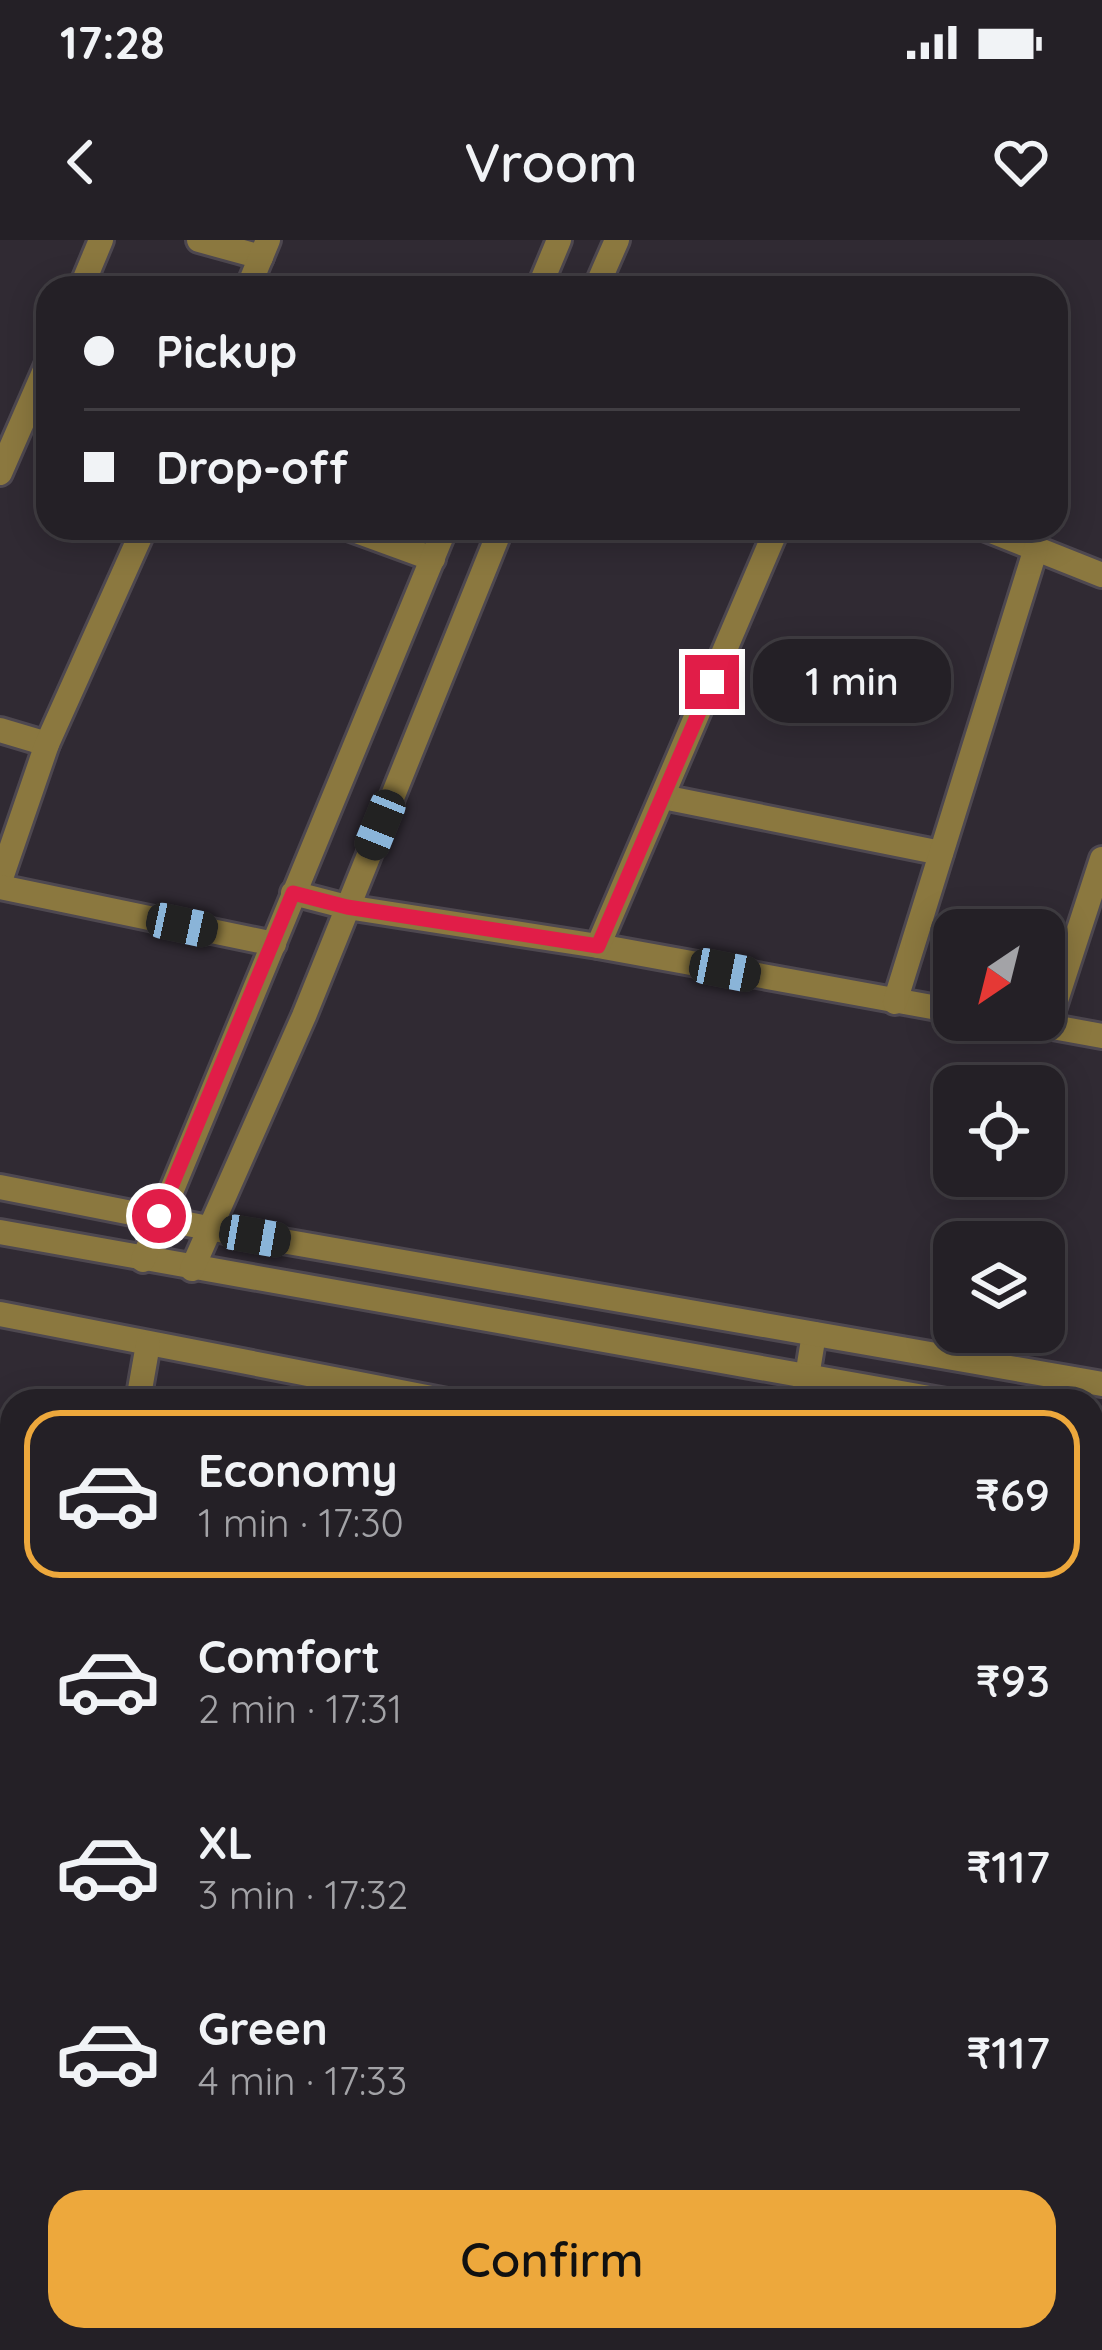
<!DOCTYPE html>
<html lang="en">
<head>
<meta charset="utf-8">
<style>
	body { margin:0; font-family:Quicksand,sans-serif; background:#302d32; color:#f1f3f6; height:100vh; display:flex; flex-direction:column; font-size:45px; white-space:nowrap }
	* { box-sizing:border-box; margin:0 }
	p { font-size:39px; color:#a3a3a7 }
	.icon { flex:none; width:66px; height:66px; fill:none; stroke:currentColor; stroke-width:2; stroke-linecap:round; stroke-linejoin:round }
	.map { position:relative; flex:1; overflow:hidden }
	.panel { position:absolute; left:0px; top:1149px; width:1104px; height:963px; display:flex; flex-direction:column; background:#242026; border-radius:36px 36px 0 0; box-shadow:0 6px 30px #0003,0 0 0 3px #413e43 }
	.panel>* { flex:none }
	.hud { position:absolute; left:36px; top:36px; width:1032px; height:264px; border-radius:36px; box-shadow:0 6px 30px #0003,0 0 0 3px #413e43; display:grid; align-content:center; height:264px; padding:0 48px; background:#242026 }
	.needle { width:78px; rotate:215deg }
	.buttons { position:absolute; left:933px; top:669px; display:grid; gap:24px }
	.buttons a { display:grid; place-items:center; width:132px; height:132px; border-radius:24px; background:#242026; box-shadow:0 6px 30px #0003,0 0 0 3px #413e43; font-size:60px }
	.end { position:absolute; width:54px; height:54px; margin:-27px; border:15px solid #e11d48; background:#fff; box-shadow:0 0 0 6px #fff }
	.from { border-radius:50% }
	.bubble { position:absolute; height:84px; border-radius:36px; background:#242026; box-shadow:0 6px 30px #0003,0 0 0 3px #413e43; font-size:39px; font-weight:600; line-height:84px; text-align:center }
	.car { position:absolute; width:36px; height:72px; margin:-36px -18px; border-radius:15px; box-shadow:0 0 9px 3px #0007; background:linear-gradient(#222 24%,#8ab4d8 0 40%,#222 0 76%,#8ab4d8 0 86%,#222 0) }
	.hud b { display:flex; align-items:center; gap:42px; height:114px; font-size:45px }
	.hud b+b { border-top:3px solid #413e43 }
	.hud i { width:30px; height:30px; background:#f1f3f6 }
	ul { padding:21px 0 0; list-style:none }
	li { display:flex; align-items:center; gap:36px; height:168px; margin:0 24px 18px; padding:0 24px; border:6px solid transparent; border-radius:36px }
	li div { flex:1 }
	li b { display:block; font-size:45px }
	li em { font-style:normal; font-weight:600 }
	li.on { border-color:#eda83c }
	li>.icon { width:108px; height:108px; stroke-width:1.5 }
	.action { display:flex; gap:24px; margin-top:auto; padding:24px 48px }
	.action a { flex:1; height:138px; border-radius:36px; background:#eda83c; color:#111; font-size:48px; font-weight:600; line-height:138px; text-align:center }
	.status { display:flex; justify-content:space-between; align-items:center; height:84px; padding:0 60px; background:#242026; direction:ltr }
	.status svg { height:33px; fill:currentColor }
	header { display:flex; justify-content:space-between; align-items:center; height:156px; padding:0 48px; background:#242026; font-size:54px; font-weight:600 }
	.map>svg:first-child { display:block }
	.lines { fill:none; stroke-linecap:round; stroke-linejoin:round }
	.minor-casing { stroke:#4e4850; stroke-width:30 }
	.tertiary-casing { stroke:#4e4850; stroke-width:30 }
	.minor { stroke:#8b783f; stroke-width:24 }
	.tertiary { stroke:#8b783f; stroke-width:24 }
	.route { stroke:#e11d48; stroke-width:15 }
</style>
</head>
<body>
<div class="status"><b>17:28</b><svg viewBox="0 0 49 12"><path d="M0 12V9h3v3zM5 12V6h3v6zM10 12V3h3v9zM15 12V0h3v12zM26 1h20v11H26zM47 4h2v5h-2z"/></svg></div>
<header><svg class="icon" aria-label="back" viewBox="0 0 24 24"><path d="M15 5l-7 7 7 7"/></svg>Vroom<svg class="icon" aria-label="heart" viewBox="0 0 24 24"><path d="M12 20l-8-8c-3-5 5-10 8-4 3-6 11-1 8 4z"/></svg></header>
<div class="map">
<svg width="1102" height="2110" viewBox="0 0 1102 2110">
	<rect width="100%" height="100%" fill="#302a33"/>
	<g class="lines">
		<defs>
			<g id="minor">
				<polyline points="199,0 261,17"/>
				<polyline points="81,48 101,0"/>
				<polyline points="248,48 268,0"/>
				<polyline points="0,233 48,123"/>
				<polyline points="348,288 433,319"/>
				<polyline points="984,288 1102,335"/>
				<polyline points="0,490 47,504"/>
				<polyline points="663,557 941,613"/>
				<polyline points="0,641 47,504 144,288"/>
				<polyline points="0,647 274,704"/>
				<polyline points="293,653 347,667 598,706 954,771"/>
				<polyline points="598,706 777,288"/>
				<polyline points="895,762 1036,308"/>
				<polyline points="1015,780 1102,796"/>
				<polyline points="1048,785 1102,619"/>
				<polyline points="0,1074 447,1161"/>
				<polyline points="138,1161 148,1104"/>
				<polyline points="803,1161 814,1094"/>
				<polyline points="1092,1270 1102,1271"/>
				<polyline points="0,1320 12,1321"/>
				<polyline points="1092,1475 1102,1477"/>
				<polyline points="1092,1692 1102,1694"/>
				<polyline points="0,1789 12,1730"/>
				<polyline points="1092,1908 1102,1910"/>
				<polyline points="789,2100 853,2110"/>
				<polyline points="636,2110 638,2100"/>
				<polyline points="984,2110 985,2100"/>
			</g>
			<g id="tertiary">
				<polyline points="539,48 559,0"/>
				<polyline points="596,48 617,0"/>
				<polyline points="0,947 208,988 1102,1144"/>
				<polyline points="0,992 946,1161"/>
				<polyline points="143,1020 445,288"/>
				<polyline points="192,1029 304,776 501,288"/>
				<polyline points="1092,1189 1102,1191"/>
			</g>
		</defs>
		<use href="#minor" class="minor-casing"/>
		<use href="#tertiary" class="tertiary-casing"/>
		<use href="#minor" class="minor"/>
		<use href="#tertiary" class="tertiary"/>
	</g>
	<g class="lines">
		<polyline class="route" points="159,976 293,653 347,667 598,706 712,442"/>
	</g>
</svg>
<div class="buttons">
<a><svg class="needle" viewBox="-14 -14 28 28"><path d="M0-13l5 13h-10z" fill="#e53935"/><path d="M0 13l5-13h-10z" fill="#a3a3a7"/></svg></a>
<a><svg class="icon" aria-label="locate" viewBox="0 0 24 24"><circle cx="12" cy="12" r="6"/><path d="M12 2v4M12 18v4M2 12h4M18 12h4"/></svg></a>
<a><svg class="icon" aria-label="layers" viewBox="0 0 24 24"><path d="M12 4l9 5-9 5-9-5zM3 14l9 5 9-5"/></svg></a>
</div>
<i class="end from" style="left:159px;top:976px"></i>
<i class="end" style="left:712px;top:442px"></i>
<div class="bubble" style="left:753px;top:399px;width:198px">1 min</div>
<i class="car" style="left:380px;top:585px;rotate:202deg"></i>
<i class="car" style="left:182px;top:685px;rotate:102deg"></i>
<i class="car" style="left:725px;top:730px;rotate:101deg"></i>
<i class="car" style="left:255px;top:996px;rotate:100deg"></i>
<div class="hud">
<b><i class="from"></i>Pickup</b>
<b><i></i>Drop-off</b>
</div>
<section class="panel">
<ul>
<li class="on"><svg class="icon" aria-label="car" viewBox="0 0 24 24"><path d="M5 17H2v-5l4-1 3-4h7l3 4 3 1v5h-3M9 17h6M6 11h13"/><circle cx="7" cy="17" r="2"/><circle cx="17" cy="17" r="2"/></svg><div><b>Economy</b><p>1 min · 17:30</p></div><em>₹69</em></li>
<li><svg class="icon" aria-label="car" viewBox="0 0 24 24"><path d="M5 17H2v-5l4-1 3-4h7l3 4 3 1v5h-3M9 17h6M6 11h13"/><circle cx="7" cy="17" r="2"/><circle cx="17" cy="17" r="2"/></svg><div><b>Comfort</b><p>2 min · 17:31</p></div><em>₹93</em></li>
<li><svg class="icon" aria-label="car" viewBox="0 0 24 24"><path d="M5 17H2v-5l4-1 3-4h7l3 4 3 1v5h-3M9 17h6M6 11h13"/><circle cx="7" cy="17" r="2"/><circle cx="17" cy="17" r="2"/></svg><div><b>XL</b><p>3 min · 17:32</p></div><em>₹117</em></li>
<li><svg class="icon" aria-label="car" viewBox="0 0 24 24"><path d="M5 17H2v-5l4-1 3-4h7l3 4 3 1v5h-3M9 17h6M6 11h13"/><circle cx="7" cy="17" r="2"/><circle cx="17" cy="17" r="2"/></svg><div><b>Green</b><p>4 min · 17:33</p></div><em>₹117</em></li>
</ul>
<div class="action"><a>Confirm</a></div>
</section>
</div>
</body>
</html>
